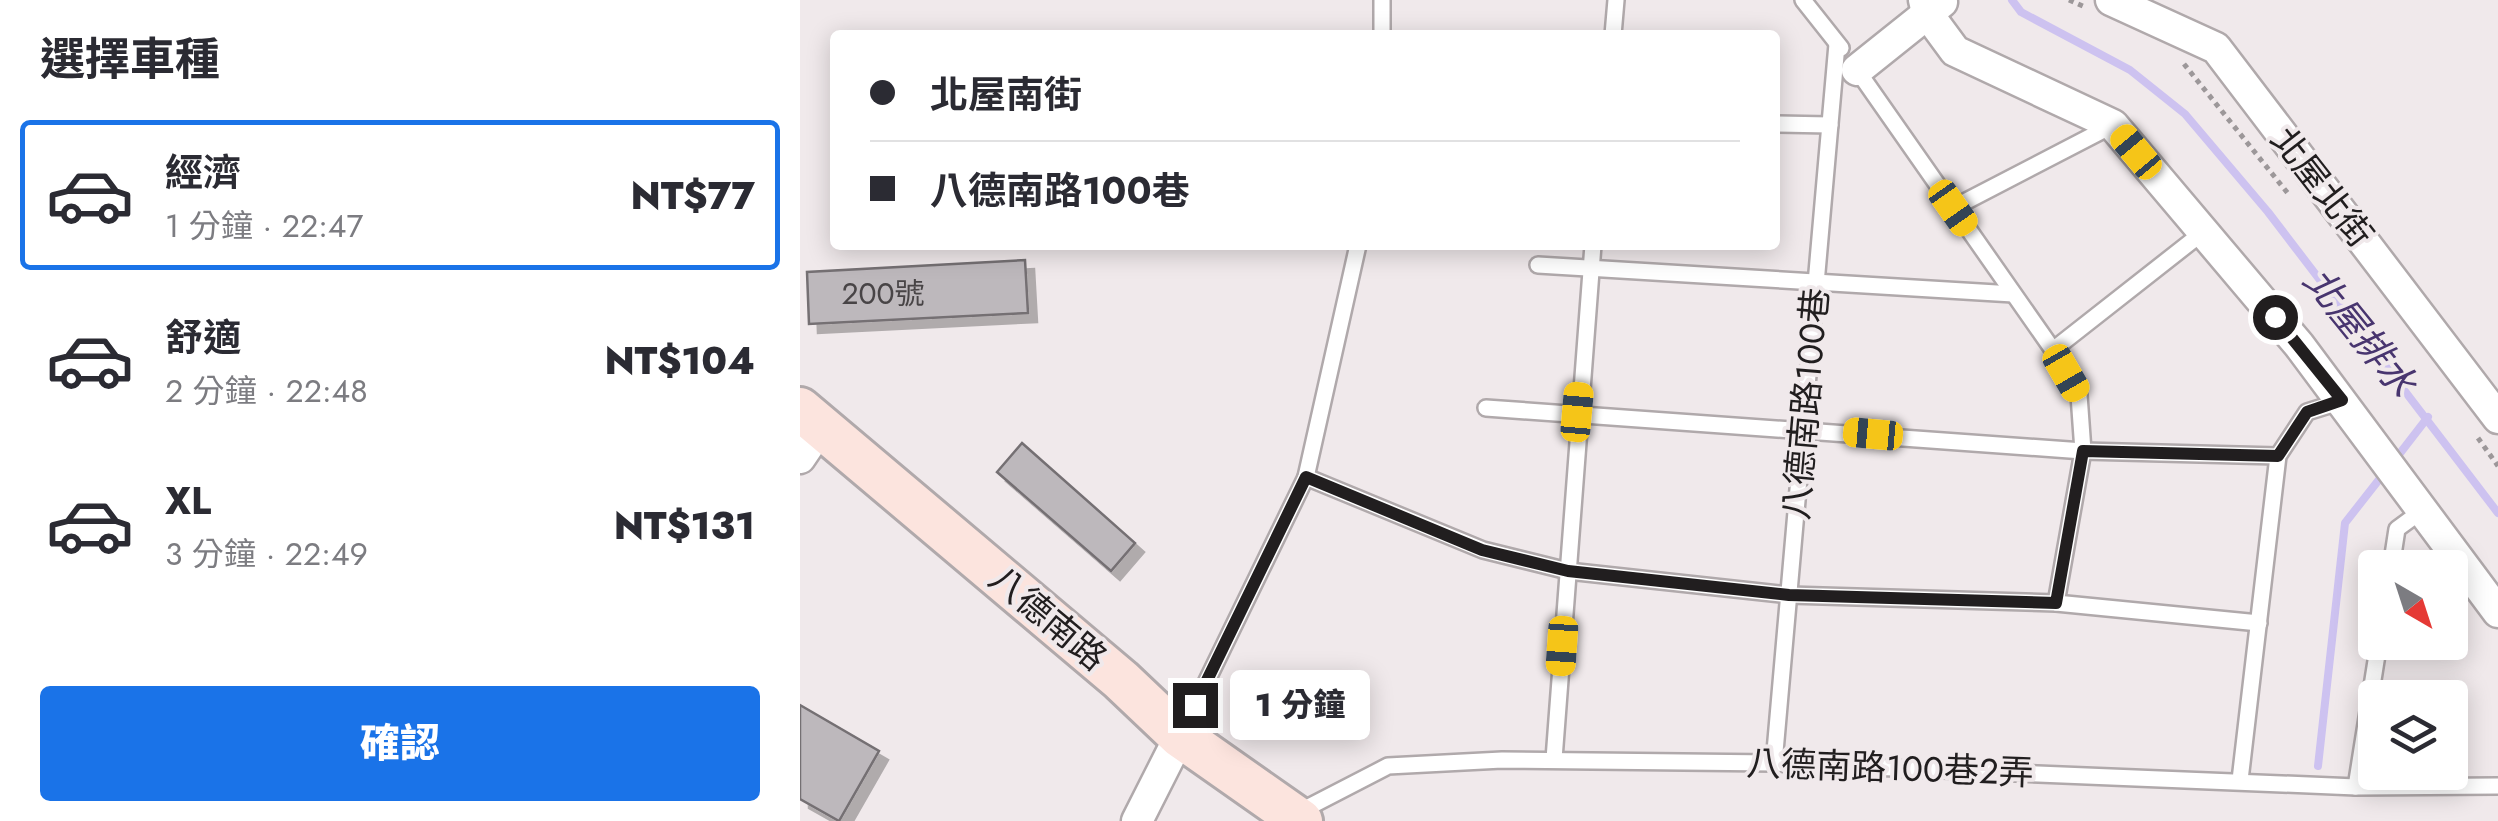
<!DOCTYPE html>
<html lang="zh-TW">
<head>
<meta charset="utf-8">
<style>
	body { margin:0; font-family:Jost,"Noto Sans TC",sans-serif; background:#f7f7f7; color:#2b2b33; height:100vh; display:flex; flex-direction:column; font-size:38px; white-space:nowrap }
	* { box-sizing:border-box; margin:0 }
	p { font-size:32px; color:#7c7c81 }
	.icon { flex:none; width:55px; height:55px; fill:none; stroke:currentColor; stroke-width:2; stroke-linecap:round; stroke-linejoin:round }
	.map { position:relative; flex:1; overflow:hidden }
	.sheet { display:flex; flex-direction:column; background:#fff; width:800px }
	.sheet>* { flex:none }
	.banner { position:absolute; left:30px; top:30px; width:950px; height:220px; border-radius:10px; box-shadow:0 5px 25px #0003; display:grid; align-content:center; height:220px; padding:0 40px; background:#fff }
	.needle { width:65px; rotate:141deg }
	.fabs { position:absolute; left:1558px; top:550px; display:grid; gap:20px }
	.fabs a { display:grid; place-items:center; width:110px; height:110px; border-radius:10px; background:#fff; box-shadow:0 5px 25px #0003; font-size:50px }
	.end { position:absolute; width:45px; height:45px; margin:-22px; border:12px solid #211e1f; background:#fff; box-shadow:0 0 0 5px #fff }
	.from { border-radius:50% }
	.bubble { position:absolute; height:70px; border-radius:10px; background:#fff; box-shadow:0 5px 25px #0003; font-size:32px; font-weight:800; line-height:70px; text-align:center }
	.car { position:absolute; width:30px; height:60px; margin:-30px -15px; border-radius:12px; box-shadow:0 0 8px 2px #0007; background:linear-gradient(#f5c518 24%,#345 0 40%,#f5c518 0 76%,#345 0 86%,#f5c518 0) }
	.banner b { display:flex; align-items:center; gap:35px; height:95px; font-size:38px }
	.banner b+b { border-top:2px solid #e1e1e2 }
	.banner i { width:25px; height:25px; background:#2b2b33 }
	ul { padding:0; list-style:none }
	li { display:flex; align-items:center; gap:30px; height:150px; margin:0 20px 15px; padding:0 20px; border:5px solid transparent; border-radius:10px }
	li div { flex:1 }
	li b { display:block; font-size:38px }
	li em { font-style:normal; font-weight:800 }
	li.active { border-color:#1a73e8 }
	li>.icon { width:90px; height:90px; stroke-width:1.5 }
	h2 { padding:0 40px; font-size:45px; line-height:120px }
	.cta { display:flex; gap:20px; margin-top:auto; padding:20px 40px }
	.cta a { flex:1; height:115px; border-radius:10px; background:#1a73e8; color:#fff; font-size:40px; font-weight:800; line-height:115px; text-align:center }
	main { display:flex; flex:1; min-height:0 }
	.map>svg:first-child { display:block }
	.lines { fill:none; stroke-linecap:round; stroke-linejoin:round }
	.stream { stroke:#cdc2f0; stroke-width:8 }
	.building { fill:#bdb8bc; stroke:#746f73; stroke-width:2.5; filter:url(#shadow) }
	.lane-casing { stroke:#b0a9ab; stroke-width:20 }
	.street-casing { stroke:#b0a9ab; stroke-width:35 }
	.secondary-casing { stroke:#b0a9ab; stroke-width:48 }
	.path { stroke:#9c9799; stroke-width:5; stroke-dasharray:5 5; stroke-linecap:butt }
	.lane { stroke:#fff; stroke-width:15 }
	.street { stroke:#fff; stroke-width:30 }
	.secondary { stroke:#fce4de; stroke-width:42 }
	.route { stroke:#211e1f; stroke-width:12 }
	.labels { text-anchor:middle; stroke-width:8; stroke-linejoin:round; paint-order:stroke }
	.number-label { font-size:30px; fill:#484446 }
	.street-label { font-size:35px; fill:#211e1f; stroke:#f0e9eb }
	.water-label { font-size:38px; font-style:italic; fill:#48356f; stroke:#f0e9eb }
</style>
</head>
<body>
<main>
<section class="sheet">
<h2>選擇車種</h2>
<ul>
<li class="active"><svg class="icon" aria-label="car" viewBox="0 0 24 24"><path d="M5 17H2v-5l4-1 3-4h7l3 4 3 1v5h-3M9 17h6M6 11h13"/><circle cx="7" cy="17" r="2"/><circle cx="17" cy="17" r="2"/></svg><div><b>經濟</b><p>1 分鐘 · 22:47</p></div><em>NT$77</em></li>
<li><svg class="icon" aria-label="car" viewBox="0 0 24 24"><path d="M5 17H2v-5l4-1 3-4h7l3 4 3 1v5h-3M9 17h6M6 11h13"/><circle cx="7" cy="17" r="2"/><circle cx="17" cy="17" r="2"/></svg><div><b>舒適</b><p>2 分鐘 · 22:48</p></div><em>NT$104</em></li>
<li><svg class="icon" aria-label="car" viewBox="0 0 24 24"><path d="M5 17H2v-5l4-1 3-4h7l3 4 3 1v5h-3M9 17h6M6 11h13"/><circle cx="7" cy="17" r="2"/><circle cx="17" cy="17" r="2"/></svg><div><b>XL</b><p>3 分鐘 · 22:49</p></div><em>NT$131</em></li>
</ul>
<div class="cta"><a>確認</a></div>
</section>
<div class="map">
<svg width="1698" height="821" viewBox="0 0 1698 821">
	<defs>
		<filter id="shadow"><feDropShadow dx="9" dy="9" stdDeviation="0" flood-color="#0004"/></filter>
	</defs>
	<rect width="100%" height="100%" fill="#f0e9eb"/>
	<g class="lines">
		<g class="stream">
			<polyline points="1212,0 1221,12 1330,70 1385,114 1468,212 1698,513"/>
			<polyline points="1594,461 1628,417"/>
			<polyline points="1518,766 1545,523 1585,472"/>
		</g>
	</g>
	<g class="building">
		<polygon points="225,260 228,313 9,324 7,272"/>
		<polygon points="222,443 335,543 311,571 197,472"/>
		<polygon points="0,705 79,751 39,821 0,799"/>
	</g>
	<g class="lines">
		<defs>
			<g id="lane">
				<polyline points="1003,0 1041,48"/>
				<polyline points="582,35 582,0"/>
				<polyline points="813,35 816,0"/>
				<polyline points="1055,67 1253,350 1279,395 1283,451 1256,603"/>
				<polyline points="975,124 1030,125"/>
				<polyline points="1153,208 1313,125"/>
				<polyline points="738,265 1213,294"/>
				<polyline points="1253,350 1402,233"/>
				<polyline points="686,408 1283,451 1478,456"/>
				<polyline points="506,477 683,550 768,571 989,595 1256,603 1459,623"/>
				<polyline points="1591,568 1597,529 1623,510"/>
				<polyline points="382,732 506,477 558,245"/>
				<polyline points="754,759 793,245"/>
				<polyline points="974,763 1037,44"/>
				<polyline points="1440,780 1478,456 1507,412 1542,401"/>
				<polyline points="1556,787 1579,642"/>
				<polyline points="499,812 588,766 702,760 974,763 1556,787 1698,786"/>
			</g>
			<g id="street">
				<polyline points="1124,0 1127,13 1155,51 1313,125 1499,345 1698,612"/>
				<polyline points="1311,0 1416,48 1698,418"/>
				<polyline points="1057,70 1142,2"/>
				<polyline points="0,458 21,427"/>
				<polyline points="337,821 380,736"/>
			</g>
			<polyline id="secondary" points="0,409 321,680 380,736 501,821"/>
		</defs>
		<use href="#lane" class="lane-casing"/>
		<use href="#street" class="street-casing"/>
		<use href="#secondary" class="secondary-casing"/>
		<g class="path">
			<polyline points="1269,0 1285,7"/>
			<polyline points="1384,64 1490,196"/>
			<polyline points="1678,438 1698,466"/>
		</g>
		<use href="#lane" class="lane"/>
		<use href="#street" class="street"/>
		<use href="#secondary" class="secondary"/>
	</g>
	<g class="lines">
		<polyline class="route" points="395,705 506,477 682,550 768,571 989,595 1256,603 1283,451 1478,456 1507,412 1542,400 1475,317"/>
	</g>
	<g class="labels">
		<g class="number-label">
			<text x="83" y="304">200號</text>
		</g>
		<g class="street-label">
			<text transform="translate(1522 187) rotate(52)" y="12">北屋北街</text>
			<text transform="translate(1006 404) rotate(-85)" y="12">八德南路100巷</text>
			<text transform="translate(248 618) rotate(40)" y="12">八德南路</text>
			<text transform="translate(1090 768) rotate(2)" y="12">八德南路100巷2弄</text>
		</g>
		<g class="water-label">
			<text transform="translate(1560 332) rotate(51)" y="13">北屋排水</text>
		</g>
	</g>
</svg>
<div class="fabs">
<a><svg class="needle" viewBox="-14 -14 28 28"><path d="M0-13l5 13h-10z" fill="#e53935"/><path d="M0 13l5-13h-10z" fill="#7c7c81"/></svg></a>
<a><svg class="icon" aria-label="layers" viewBox="0 0 24 24"><path d="M12 4l9 5-9 5-9-5zM3 14l9 5 9-5"/></svg></a>
</div>
<i class="end from" style="left:1475px;top:317px"></i>
<i class="end" style="left:395px;top:705px"></i>
<div class="bubble" style="left:430px;top:670px;width:140px">1 分鐘</div>
<i class="car" style="left:1336px;top:152px;rotate:320deg"></i>
<i class="car" style="left:1153px;top:208px;rotate:145deg"></i>
<i class="car" style="left:1266px;top:373px;rotate:150deg"></i>
<i class="car" style="left:777px;top:412px;rotate:5deg"></i>
<i class="car" style="left:1073px;top:434px;rotate:275deg"></i>
<i class="car" style="left:762px;top:646px;rotate:184deg"></i>
<div class="banner">
<b><i class="from"></i>北屋南街</b>
<b><i></i>八德南路100巷</b>
</div>
</div>
</main>
</body>
</html>
